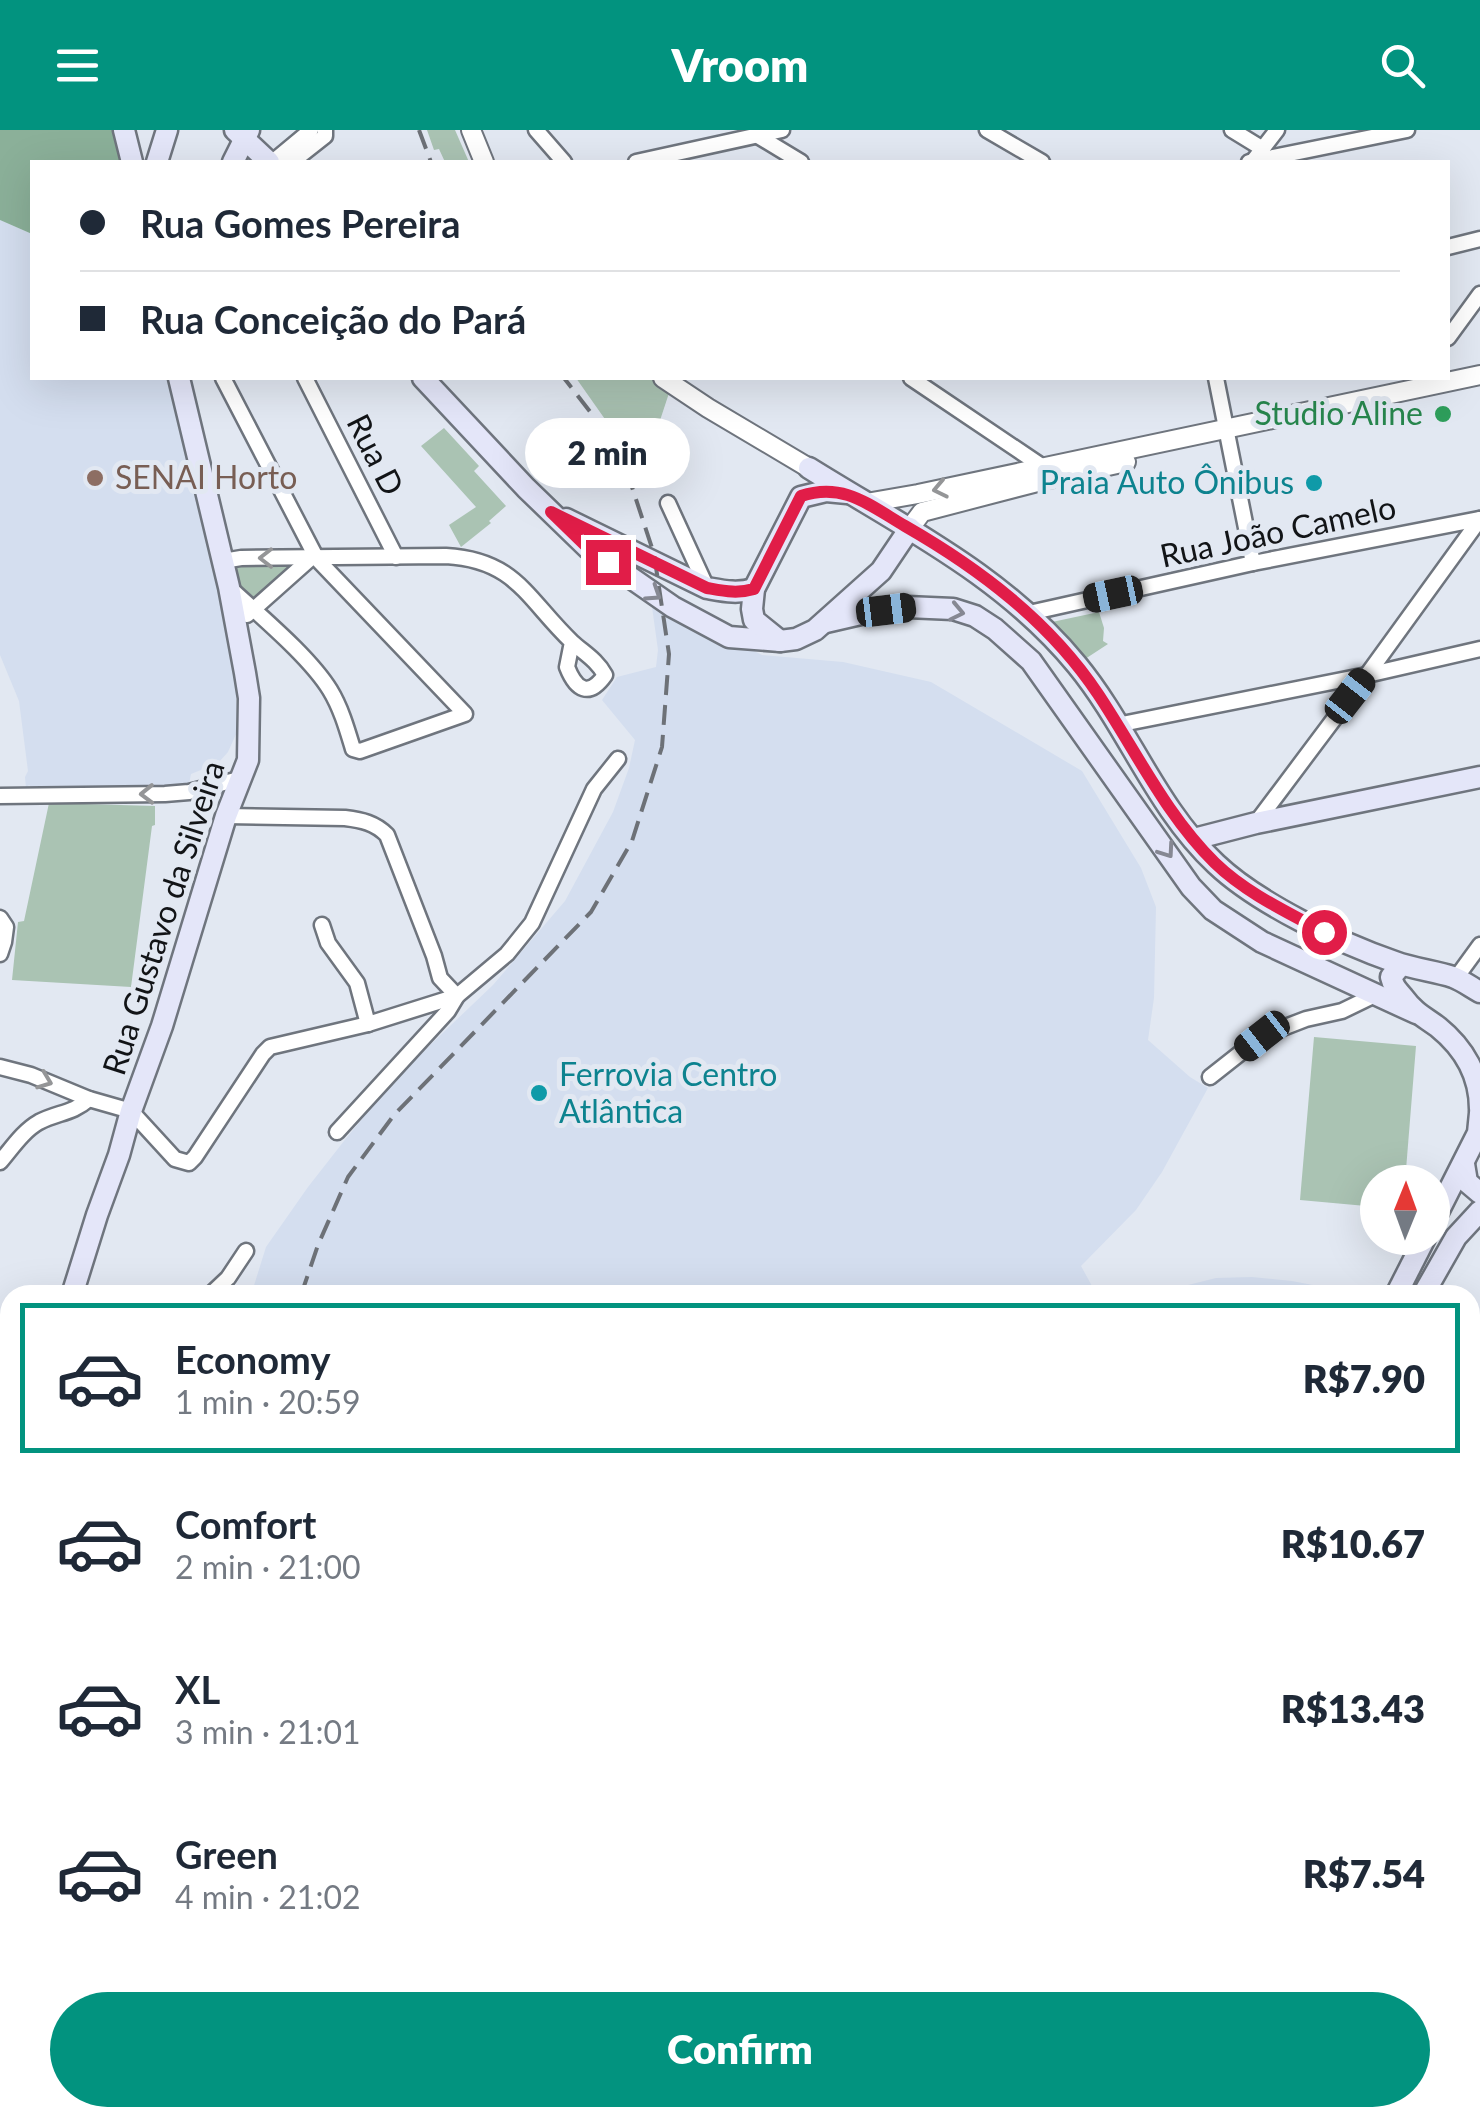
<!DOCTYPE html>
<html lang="en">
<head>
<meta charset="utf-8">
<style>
	body { margin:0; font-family:Lato,sans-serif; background:#f2f2f3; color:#1f2937; height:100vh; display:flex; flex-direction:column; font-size:38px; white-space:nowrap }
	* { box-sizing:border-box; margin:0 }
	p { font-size:32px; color:#747a83 }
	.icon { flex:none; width:55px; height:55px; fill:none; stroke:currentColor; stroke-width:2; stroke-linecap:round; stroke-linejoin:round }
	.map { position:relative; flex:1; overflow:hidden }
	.details { position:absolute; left:0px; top:1155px; width:1480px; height:842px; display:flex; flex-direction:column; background:#fff; border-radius:30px 30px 0 0; box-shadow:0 10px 40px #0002 }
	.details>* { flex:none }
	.top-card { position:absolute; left:30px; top:30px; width:1420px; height:220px; border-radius:0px; box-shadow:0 10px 40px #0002; display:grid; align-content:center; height:220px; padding:0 50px; background:#fff }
	.needle { width:65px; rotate:1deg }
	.fabs { position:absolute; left:1360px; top:1035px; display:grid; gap:20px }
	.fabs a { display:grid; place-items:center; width:90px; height:90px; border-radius:50%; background:#fff; box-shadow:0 10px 40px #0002; font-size:50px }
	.end { position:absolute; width:45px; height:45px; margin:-22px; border:12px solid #e11d48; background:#fff; box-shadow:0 0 0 5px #fff }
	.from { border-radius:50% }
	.bubble { position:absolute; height:70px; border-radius:35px; background:#fff; box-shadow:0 10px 40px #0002; font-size:32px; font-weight:800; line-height:70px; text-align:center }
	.car { position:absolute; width:30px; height:60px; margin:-30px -15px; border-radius:12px; box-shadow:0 0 8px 2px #0007; background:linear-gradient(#222 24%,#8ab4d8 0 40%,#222 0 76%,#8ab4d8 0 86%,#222 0) }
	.top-card b { display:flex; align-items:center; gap:35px; height:95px; font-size:38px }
	.top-card b+b { border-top:2px solid #e0e1e3 }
	.top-card i { width:25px; height:25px; background:#1f2937 }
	ul { padding:18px 0 0; list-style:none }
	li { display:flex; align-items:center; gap:30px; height:150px; margin:0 20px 15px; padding:0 30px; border:5px solid transparent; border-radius:0px }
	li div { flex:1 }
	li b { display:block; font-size:38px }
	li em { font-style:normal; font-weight:800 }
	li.active { border-color:#02937f }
	li>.icon { width:90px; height:90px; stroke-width:1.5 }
	.button { display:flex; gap:20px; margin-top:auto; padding:20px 50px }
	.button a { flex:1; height:115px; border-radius:60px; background:#02937f; color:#fff; font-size:40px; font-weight:800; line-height:115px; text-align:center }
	header { display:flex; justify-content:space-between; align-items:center; height:130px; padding:0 50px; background:#02937f; color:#fff; font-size:45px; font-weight:800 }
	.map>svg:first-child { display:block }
	.built { fill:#d4deef }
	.green { fill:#aac3b3 }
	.forest { fill:#8bb099 }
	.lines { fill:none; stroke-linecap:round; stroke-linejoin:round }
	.river { stroke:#98cbd1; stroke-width:20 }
	.minor-casing { stroke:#6f757e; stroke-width:19 }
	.tertiary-casing { stroke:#6f757e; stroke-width:22 }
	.secondary-casing { stroke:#6f757e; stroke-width:25 }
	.primary-casing { stroke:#7276a0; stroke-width:28 }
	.minor { stroke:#fff; stroke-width:14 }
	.tertiary { stroke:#fff; stroke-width:18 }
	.secondary { stroke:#e4e6f9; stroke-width:20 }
	.primary { stroke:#cacdf2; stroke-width:22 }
	.rail { stroke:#6d7177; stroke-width:4; stroke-dasharray:20 10; stroke-linecap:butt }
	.oneway { stroke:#949597 }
	.oneway2 { stroke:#868893 }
	.route { stroke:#e11d48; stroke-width:12 }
	.leisure-dot { fill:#2e9e5b; stroke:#e2e8f2; stroke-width:4 }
	.education-dot { fill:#8d6e63; stroke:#e2e8f2; stroke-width:4 }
	.culture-dot { fill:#0f9aa8; stroke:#e2e8f2; stroke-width:4 }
	.labels { text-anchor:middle; stroke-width:10; stroke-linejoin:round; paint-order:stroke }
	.leisure-label { font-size:32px; fill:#27864d; stroke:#e2e8f2; text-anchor:end }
	.street-label { font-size:32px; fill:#121417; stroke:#e2e8f2 }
	.education-label { font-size:32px; fill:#785e54; stroke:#e2e8f2; text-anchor:start }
	.culture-label { font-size:32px; fill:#0d838f; stroke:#e2e8f2; text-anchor:end }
</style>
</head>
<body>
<header><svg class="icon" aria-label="menu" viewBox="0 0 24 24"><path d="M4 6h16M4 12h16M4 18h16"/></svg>Vroom<svg class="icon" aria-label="search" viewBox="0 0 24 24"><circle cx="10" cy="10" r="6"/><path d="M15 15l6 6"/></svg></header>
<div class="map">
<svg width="1480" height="1997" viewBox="0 0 1480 1997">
	<rect width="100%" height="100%" fill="#e2e8f2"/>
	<g class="built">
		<polygon points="0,90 32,104 32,248 168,248 224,486 236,555 237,602 228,622 218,633 191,644 189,654 181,658 33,658 29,655 26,658 25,647 28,641 19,571 0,525"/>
		<polygon points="652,477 670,478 762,525 843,532 931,552 1082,641 1141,738 1156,777 1154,868 1148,910 1190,947 1208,958 1162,1042 1136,1080 1081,1136 1097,1165 251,1165 266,1117 308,1057 344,1011 380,967 405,939 493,855 565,771 613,682 629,638 635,610 602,570 617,547 656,537 658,520"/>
		<polygon points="1252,1147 1292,1151 1365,1165 1148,1165 1216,1148"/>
		<polygon points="10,1865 10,1988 333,1988 322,1997 0,1997 0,1887"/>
	</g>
	<g class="green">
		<polygon points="427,0 455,0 469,32 445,32 439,19 434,20"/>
		<polygon points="576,248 655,248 671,257 640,351 614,302"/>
		<polygon points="444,298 479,336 474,341 506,376 489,391 491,393 461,417 449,395 476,377 421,316"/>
		<polygon points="288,431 299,432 255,469 235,452 231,438 235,436 270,436"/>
		<polygon points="1099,482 1104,498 1103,511 1108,514 1082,531 1055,499 1052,492"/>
		<polygon points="49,673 155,676 155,695 152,696 131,857 12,850 18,792 24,791"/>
		<polygon points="1314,907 1416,916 1405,1052 1378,1052 1377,1077 1300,1070"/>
	</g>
	<polygon class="forest" points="0,0 116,0 124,32 32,32 32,104 0,90"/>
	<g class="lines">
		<g class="river">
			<polyline points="1470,1348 1480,1353"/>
			<polyline points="494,1997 502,1988"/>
		</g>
		<defs>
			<g id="minor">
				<polyline points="536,0 564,32"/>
				<polyline points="987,0 1042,32"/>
				<polyline points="1232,0 1263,19"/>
				<polyline points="758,6 801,32"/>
				<polyline points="275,30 311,0"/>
				<polyline points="1253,31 1277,0"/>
				<polyline points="292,32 325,6 325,0"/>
				<polyline points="636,32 782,0"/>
				<polyline points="1249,32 1407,0"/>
				<polyline points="1448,117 1480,109"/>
				<polyline points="1448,208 1480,164"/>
				<path d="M 223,248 L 317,429 L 465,584 L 360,621 L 353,619 C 347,599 341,578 330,560 C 309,526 259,485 229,457"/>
				<polyline points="305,248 396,427"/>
				<polyline points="911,248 1046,339"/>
				<polyline points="1216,248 1253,433"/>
				<polyline points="668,373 707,458"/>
				<path d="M 223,431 L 241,428 L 446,426 C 516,430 527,469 572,512 C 584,523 597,530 605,545 C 589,568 576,560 567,537 L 572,512"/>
				<polyline points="1029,483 1253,433 1479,389"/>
				<polyline points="247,485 310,429"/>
				<polyline points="1117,595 1367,545 1480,519"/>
				<polyline points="0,666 165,664 189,662 243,648"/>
				<path d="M 226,686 L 345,688 C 362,690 375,693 387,705 L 434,826 L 440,848 L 457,866"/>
				<polyline points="1256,693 1367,545 1480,389"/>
				<polyline points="0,788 6,797 4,812 0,824"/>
				<polyline points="322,795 328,813 357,853 368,894"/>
				<polyline points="1456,848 1480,815"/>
				<polyline points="0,937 31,945 89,969 131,981 175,1029 189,1033 195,1027 263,924 270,917 368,894 457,866"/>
				<polyline points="1210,947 1262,906 1306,889 1342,881 1375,865"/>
				<polyline points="337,1002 448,881 457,866 507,824 532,793 594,659 618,629"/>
				<path d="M 0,1032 C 12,1018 23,1001 39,992 C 58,982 72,984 89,969"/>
				<polyline points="210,1165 228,1148 246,1121"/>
				<polyline points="0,1269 10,1273"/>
				<polyline points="1470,1311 1480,1315"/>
				<polyline points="0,1438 10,1440"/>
				<polyline points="1470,1596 1480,1600"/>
				<polyline points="0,1606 10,1602"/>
				<polyline points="1470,1755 1480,1760"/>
				<polyline points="0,1765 10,1767"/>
				<polyline points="0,1864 10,1843"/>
				<polyline points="1470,1915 1480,1920"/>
				<polyline points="1470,1958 1480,1935"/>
				<polyline points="927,1988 948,1997"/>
				<polyline points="1276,1988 1296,1997"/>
				<polyline points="441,1997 447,1988"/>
				<polyline points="743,1997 747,1988"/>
				<polyline points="974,1997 978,1988"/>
				<polyline points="1215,1997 1220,1988"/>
				<polyline points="1453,1997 1457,1988"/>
			</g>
			<g id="tertiary">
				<polyline points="471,0 484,32"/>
				<polyline points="663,248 708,278 809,338"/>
				<polyline points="866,373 918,364 1480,245"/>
				<polyline points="910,398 922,382 1049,349 1126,332"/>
			</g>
			<g id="secondary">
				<polyline points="124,0 132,32"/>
				<polyline points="235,0 269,32"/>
				<polyline points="157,32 167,0"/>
				<polyline points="233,32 249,0"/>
				<polyline points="423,248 526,358 588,418 673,477 729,507 780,511 796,509 815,500 881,441 910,398"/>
				<path d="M 809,338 C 905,398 1004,446 1077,535 C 1128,597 1156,678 1216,734 C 1257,773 1340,813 1395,832 C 1414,839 1434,841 1453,847 C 1463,851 1471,857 1480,862"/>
				<path d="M 566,389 L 707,458 C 724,461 737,464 754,459"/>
				<polyline points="826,492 865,483 907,477 953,479 975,486 995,499 1031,531 1191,757 1213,780 1262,812 1416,883"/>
				<polyline points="780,511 754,490 752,479 754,459 801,367 826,361 847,363"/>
				<polyline points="1194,709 1256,693 1480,647"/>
				<path d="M 1401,835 L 1391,847 C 1393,856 1397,860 1403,867 C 1415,883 1423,886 1438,897 C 1464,918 1480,946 1480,979"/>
				<polyline points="1464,1034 1467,1052 1480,1063"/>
				<polyline points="1432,1094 1478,1003 1480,983"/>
				<polyline points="72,1165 97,1085 119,1025 131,981 162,896 226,686 248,630 249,568 245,543 229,457 179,248"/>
				<polyline points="1396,1165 1425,1108"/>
				<polyline points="1423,1165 1456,1107 1480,1081"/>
				<polyline points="0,1388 10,1356"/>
			</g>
			<g id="primary">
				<polyline points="1470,1405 1480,1411"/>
				<polyline points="1470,1433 1480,1439"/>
				<polyline points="543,1997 551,1988"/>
				<polyline points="572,1997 579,1988"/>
			</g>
		</defs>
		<use href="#minor" class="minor-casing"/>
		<use href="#tertiary" class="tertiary-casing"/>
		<use href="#secondary" class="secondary-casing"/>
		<use href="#primary" class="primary-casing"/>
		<use href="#minor" class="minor"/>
		<use href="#tertiary" class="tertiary"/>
		<use href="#secondary" class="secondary"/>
		<use href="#primary" class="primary"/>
		<g class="rail">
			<polyline points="419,0 431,32"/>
			<polyline points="301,1165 318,1115 348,1047 394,985 591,782 632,711 662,617 669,524 654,424 629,348 608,305 564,248"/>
			<polyline points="1470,1268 1480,1276"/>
			<polyline points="3,1997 10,1970"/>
			<polyline points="24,1997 26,1988"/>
			<polyline points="244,1997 253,1988"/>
		</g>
	</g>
	<defs><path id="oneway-chevron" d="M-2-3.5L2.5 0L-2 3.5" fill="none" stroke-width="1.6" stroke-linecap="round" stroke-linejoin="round" transform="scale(2.5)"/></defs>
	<g class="oneway">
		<use href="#oneway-chevron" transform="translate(940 359) rotate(168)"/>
		<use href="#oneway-chevron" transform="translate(266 428) rotate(-180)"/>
		<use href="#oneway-chevron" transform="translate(147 664) rotate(179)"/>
		<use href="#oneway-chevron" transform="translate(45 951) rotate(21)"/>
	</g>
	<g class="oneway2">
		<use href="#oneway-chevron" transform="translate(654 464) rotate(33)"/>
		<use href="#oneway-chevron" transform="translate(957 482) rotate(12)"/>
		<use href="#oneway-chevron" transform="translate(1167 721) rotate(55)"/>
	</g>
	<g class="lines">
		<path class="route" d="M 608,432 L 588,418 L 551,382 L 707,458 C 724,461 737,464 754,459 L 801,366 C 844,352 869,375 905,396 C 980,439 1050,492 1098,564 C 1136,621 1166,685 1215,733 C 1246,763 1287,782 1324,802"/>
	</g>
	<circle class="leisure-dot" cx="1443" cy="284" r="10"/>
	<circle class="education-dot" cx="95" cy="348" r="10"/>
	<g class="culture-dot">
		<circle cx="1314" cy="353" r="10"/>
		<circle cx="539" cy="963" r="10"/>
	</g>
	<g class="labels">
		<g class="leisure-label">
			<text x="1423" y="295">Studio Aline</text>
		</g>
		<g class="street-label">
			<text transform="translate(375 325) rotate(63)" y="11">Rua D</text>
			<text transform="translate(1278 402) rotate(-12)" y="11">Rua João Camelo</text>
			<text transform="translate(164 788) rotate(-72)" y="11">Rua Gustavo da Silveira</text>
		</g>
		<g class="education-label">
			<text x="115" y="359">SENAI Horto</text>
		</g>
		<g class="culture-label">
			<text x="1294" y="364">Praia Auto Ônibus</text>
			<text x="559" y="956" text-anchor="start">Ferrovia Centro<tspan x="559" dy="37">Atlântica</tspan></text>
		</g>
	</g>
</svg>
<div class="fabs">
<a><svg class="needle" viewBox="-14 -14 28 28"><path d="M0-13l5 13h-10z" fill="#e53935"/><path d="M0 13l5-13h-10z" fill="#747a83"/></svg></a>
</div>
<i class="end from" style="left:1324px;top:802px"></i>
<i class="end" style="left:608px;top:432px"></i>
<div class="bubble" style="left:525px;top:288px;width:165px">2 min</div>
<i class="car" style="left:1113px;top:464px;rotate:258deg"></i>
<i class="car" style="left:886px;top:480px;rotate:83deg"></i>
<i class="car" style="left:1350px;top:566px;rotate:38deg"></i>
<i class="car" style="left:1262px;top:906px;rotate:232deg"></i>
<div class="top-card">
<b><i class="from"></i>Rua Gomes Pereira</b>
<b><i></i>Rua Conceição do Pará</b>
</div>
<section class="details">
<ul>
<li class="active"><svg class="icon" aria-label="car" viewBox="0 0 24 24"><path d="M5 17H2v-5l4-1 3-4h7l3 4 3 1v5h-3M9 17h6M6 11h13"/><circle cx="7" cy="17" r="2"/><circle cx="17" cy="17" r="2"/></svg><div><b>Economy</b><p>1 min · 20:59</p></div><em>R$7.90</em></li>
<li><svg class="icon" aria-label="car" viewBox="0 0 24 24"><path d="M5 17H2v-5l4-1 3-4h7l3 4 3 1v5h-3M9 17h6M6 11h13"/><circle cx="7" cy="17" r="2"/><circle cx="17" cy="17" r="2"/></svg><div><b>Comfort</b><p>2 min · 21:00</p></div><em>R$10.67</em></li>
<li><svg class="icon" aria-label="car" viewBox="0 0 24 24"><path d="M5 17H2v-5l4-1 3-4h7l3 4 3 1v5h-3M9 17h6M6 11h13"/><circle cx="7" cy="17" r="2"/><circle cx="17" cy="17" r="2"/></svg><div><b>XL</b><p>3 min · 21:01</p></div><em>R$13.43</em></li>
<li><svg class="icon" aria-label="car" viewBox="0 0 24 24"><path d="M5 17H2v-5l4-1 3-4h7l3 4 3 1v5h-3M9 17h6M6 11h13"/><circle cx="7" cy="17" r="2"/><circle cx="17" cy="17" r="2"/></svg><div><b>Green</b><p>4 min · 21:02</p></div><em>R$7.54</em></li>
</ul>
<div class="button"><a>Confirm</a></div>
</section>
</div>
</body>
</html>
